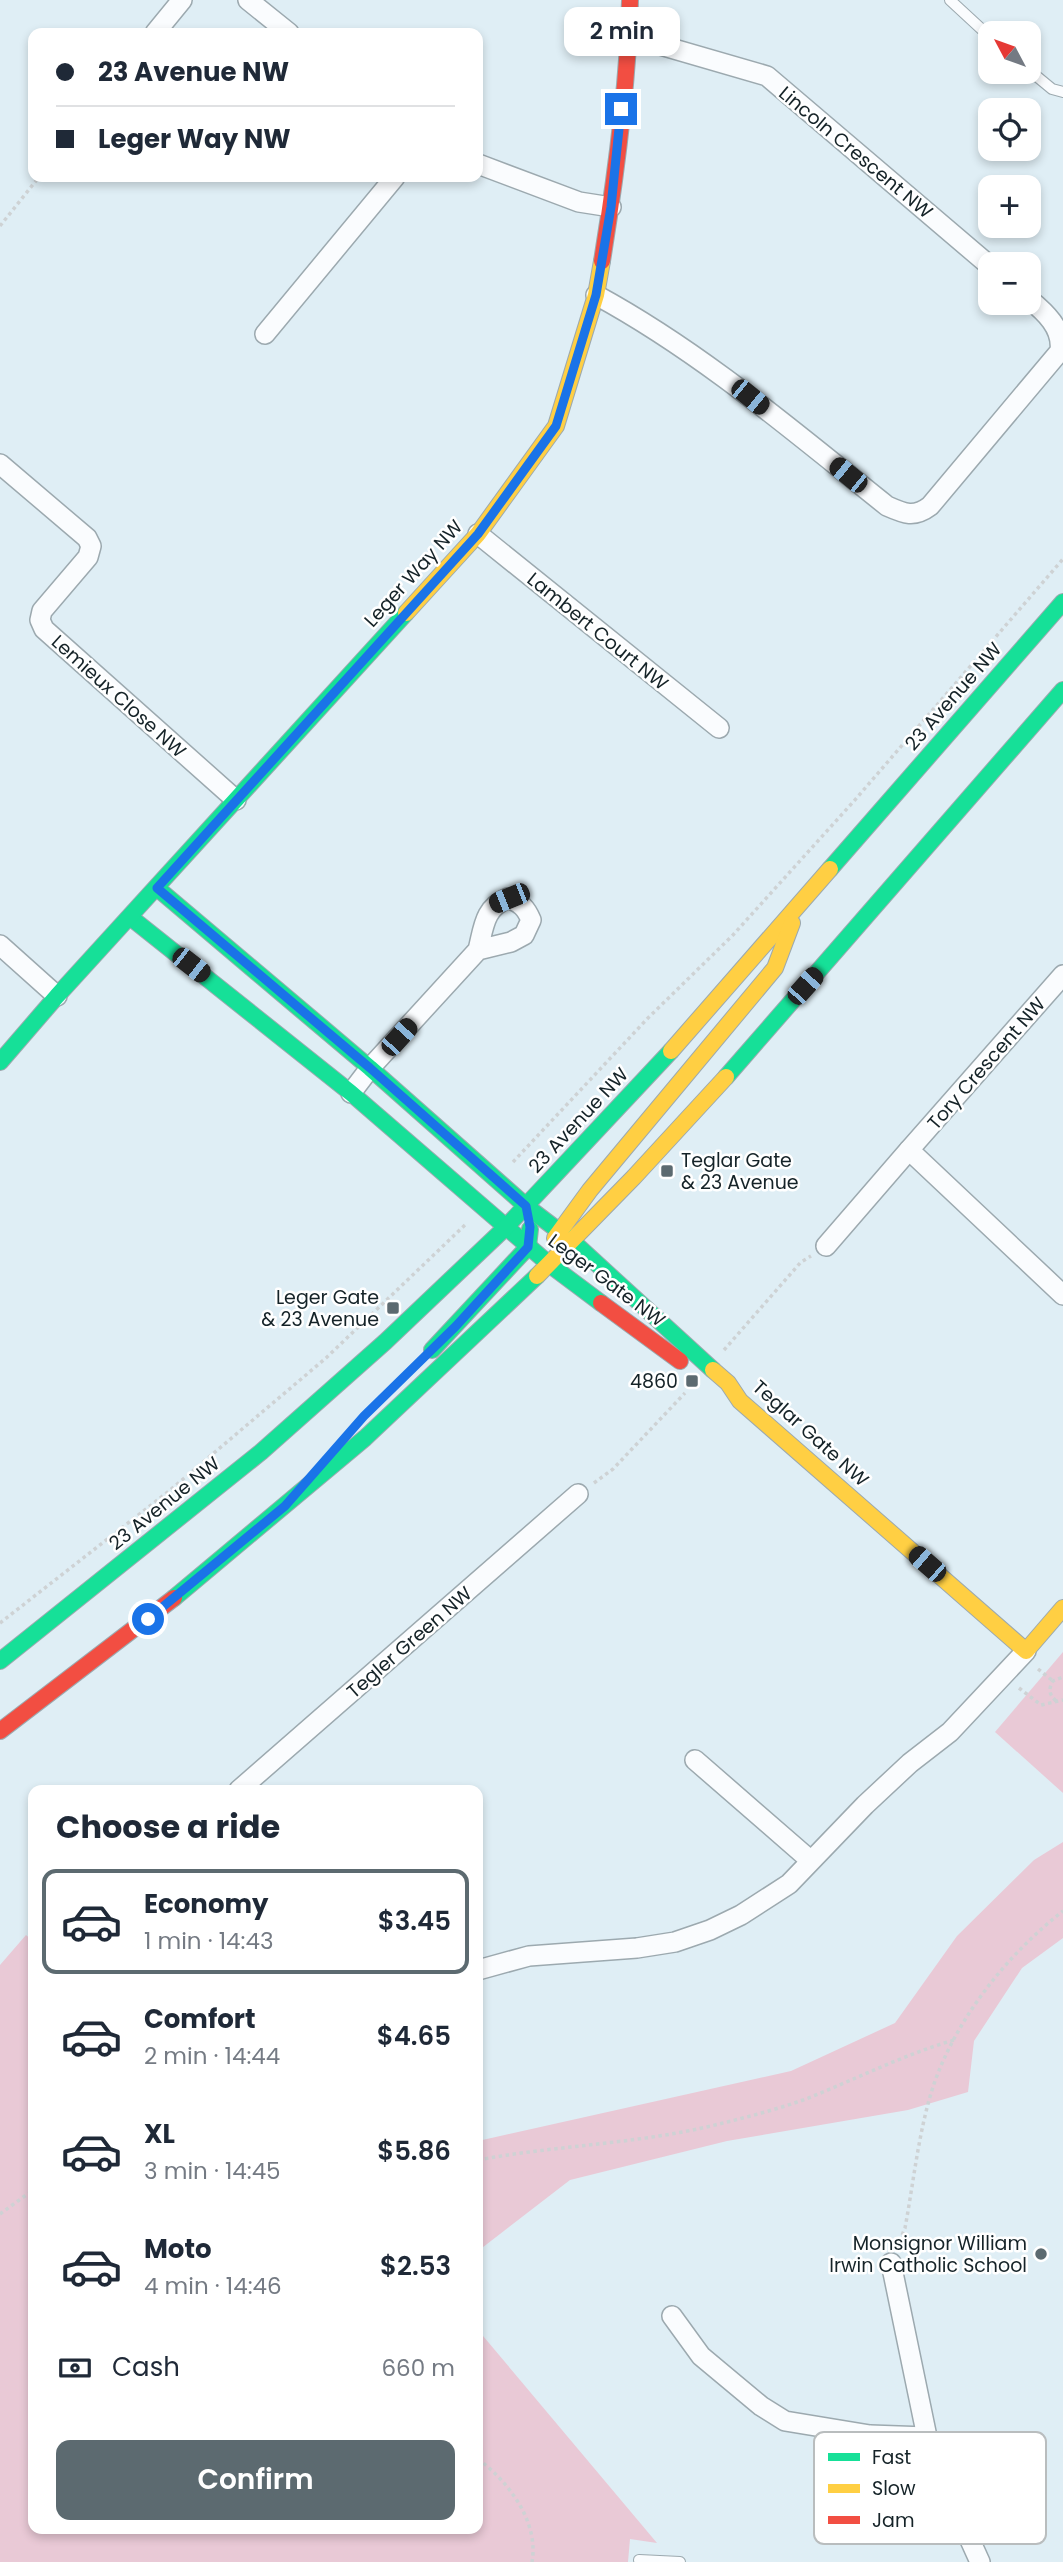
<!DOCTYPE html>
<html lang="en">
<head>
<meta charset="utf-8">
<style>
	body { margin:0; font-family:Poppins,sans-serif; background:#f2f2f3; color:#1f2937; height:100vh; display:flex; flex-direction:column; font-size:26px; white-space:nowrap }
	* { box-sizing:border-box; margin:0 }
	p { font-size:23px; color:#747a83 }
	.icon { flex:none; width:38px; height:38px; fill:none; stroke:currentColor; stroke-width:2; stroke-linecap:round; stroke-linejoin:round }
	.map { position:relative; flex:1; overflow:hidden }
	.panel { position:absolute; left:28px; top:1785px; width:455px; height:749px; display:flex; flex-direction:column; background:#fff; border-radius:14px; box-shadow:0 4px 10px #0003 }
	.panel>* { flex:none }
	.guide { position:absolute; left:28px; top:28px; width:455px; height:154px; border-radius:14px; box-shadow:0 4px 10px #0003; display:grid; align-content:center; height:154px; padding:0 28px; background:#fff }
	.needle { width:46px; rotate:311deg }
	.fabs { position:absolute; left:978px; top:21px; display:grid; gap:14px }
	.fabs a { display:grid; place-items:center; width:63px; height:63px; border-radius:14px; background:#fff; box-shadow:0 4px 10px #0003; font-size:35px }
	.end { position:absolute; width:32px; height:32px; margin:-16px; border:9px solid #1a73e8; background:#fff; box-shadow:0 0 0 4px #fff }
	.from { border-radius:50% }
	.bubble { position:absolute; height:49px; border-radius:14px; background:#fff; box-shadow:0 4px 10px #0003; font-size:23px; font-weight:600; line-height:49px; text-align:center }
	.car { position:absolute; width:21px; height:42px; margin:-21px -10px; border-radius:9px; box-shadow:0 0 5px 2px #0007; background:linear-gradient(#222 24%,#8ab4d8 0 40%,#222 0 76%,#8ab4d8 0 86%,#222 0) }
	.guide b { display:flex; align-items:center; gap:24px; height:66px; font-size:26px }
	.guide b+b { border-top:2px solid #e0e1e3 }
	.guide i { width:18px; height:18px; background:#1f2937 }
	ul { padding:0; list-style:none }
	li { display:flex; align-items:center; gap:21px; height:105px; margin:0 14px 10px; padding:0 14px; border:4px solid transparent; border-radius:14px }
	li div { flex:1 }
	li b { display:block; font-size:26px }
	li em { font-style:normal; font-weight:600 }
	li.on { border-color:#5c6a70 }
	li>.icon { width:63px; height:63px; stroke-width:1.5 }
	h2 { padding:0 28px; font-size:32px; line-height:84px }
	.pay { display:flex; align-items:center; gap:18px; height:77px; padding:0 28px; font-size:26px }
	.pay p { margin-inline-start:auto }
	.primary-button { display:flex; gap:14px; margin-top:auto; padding:14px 28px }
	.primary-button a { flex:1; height:80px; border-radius:14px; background:#5c6a70; color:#fff; font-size:28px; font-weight:600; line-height:80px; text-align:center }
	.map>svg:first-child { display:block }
	.green { fill:#e9c9d6 }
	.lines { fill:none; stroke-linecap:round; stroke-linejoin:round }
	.lane-casing { stroke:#9ca9af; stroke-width:12 }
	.street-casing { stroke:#9ca9af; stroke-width:22 }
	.fast-casing { stroke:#9ca9af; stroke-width:18 }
	.slow-casing { stroke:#9ca9af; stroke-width:18 }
	.jam-casing { stroke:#9ca9af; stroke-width:18 }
	.path { stroke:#ced2d4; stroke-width:3.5; stroke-dasharray:3.5 3.5; stroke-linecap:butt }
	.lane { stroke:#fafcfe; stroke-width:10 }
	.street { stroke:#fafcfe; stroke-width:19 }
	.fast { stroke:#16e098; stroke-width:16 }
	.slow { stroke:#ffcf43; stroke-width:16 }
	.jam { stroke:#f24e42; stroke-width:16 }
	.route { stroke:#1a73e8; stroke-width:9 }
	.poi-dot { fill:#5c6a70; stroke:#fff; stroke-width:2.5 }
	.labels { text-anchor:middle; stroke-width:5; stroke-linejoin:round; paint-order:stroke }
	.street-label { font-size:19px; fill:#152328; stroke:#fff }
	.poi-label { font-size:19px; fill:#152328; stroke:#fff; text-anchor:end }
	.key { fill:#fff; stroke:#b9bdbe; stroke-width:2 }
	.key-label { font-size:19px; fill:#152328 }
</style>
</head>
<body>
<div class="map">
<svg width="1063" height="2562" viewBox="0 0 1063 2562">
	<rect width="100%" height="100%" fill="#dfeef5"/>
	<g class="green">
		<polygon points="1063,1652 1063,1793 995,1732"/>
		<polygon points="1063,1842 1063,1938 1022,1968 974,2041 968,2092 908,2110 727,2141 570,2180 478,2251 478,2141 791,2071 895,2023 957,1936 1034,1860"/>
		<polygon points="26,1935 33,1941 33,2529 478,2529 478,2330 657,2543 630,2539 628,2562 0,2562 0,1965"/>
	</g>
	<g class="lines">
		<defs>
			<g id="lane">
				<polyline points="950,0 990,37"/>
				<polyline points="1029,70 1052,89 1063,92"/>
				<polyline points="639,2560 680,2562"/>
			</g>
			<g id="street">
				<polyline points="248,0 289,33"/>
				<polyline points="155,33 182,0"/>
				<polyline points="629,36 767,76 990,266"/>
				<polyline points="478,164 579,202 611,207"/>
				<path d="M 596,295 C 701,352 793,431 887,506 C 905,514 914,518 930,506 L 1060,351 C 1063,328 1045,312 1029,299"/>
				<polyline points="265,334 395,177"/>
				<polyline points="0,464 87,538 91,546 88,557 42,611 40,620 44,629 236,800"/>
				<polyline points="478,534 719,728"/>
				<polyline points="0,945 57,996"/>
				<polyline points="1063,975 909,1150 1063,1295"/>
				<path d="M 351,1093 L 370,1068 L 478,950 L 511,942 L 524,935 L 531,920 C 526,908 521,903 508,898 C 484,908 484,926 478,950"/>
				<polyline points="826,1246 909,1150"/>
				<polyline points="695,1760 810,1860"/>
				<polyline points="239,1790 578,1494"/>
				<polyline points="478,1970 529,1956 637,1948 675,1942 710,1930 741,1915 789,1884 865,1805 910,1763 950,1732 1026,1651"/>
				<polyline points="891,2263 927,2437 941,2476 980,2562"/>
				<polyline points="672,2316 701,2356 761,2406 785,2421 870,2435 927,2437"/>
			</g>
			<g id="fast">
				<polyline points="830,869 1063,602"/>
				<polyline points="157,888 370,1068 526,1206 572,1241 713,1370"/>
				<polyline points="130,917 351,1093 549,1264 601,1303"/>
				<polyline points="0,1062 57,996 406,613"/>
				<polyline points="726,1077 1063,690"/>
				<polyline points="432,1350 528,1247 530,1229"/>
				<polyline points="174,1598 365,1438 537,1276"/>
				<polyline points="0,1661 261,1452 385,1342 505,1228 671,1051"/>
			</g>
			<g id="slow">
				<polyline points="406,613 478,534 556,426 596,295 602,261"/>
				<polyline points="671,1051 830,869"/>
				<polyline points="555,1238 590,1190 775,968 792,923"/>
				<polyline points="537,1276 634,1177 726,1077"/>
				<polyline points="713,1370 728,1383 740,1401 1026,1651 1063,1608"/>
			</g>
			<g id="jam">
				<path d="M 602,261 C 616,175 628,87 630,0"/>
				<polyline points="601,1303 680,1361"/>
				<polyline points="0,1731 174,1598"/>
			</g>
		</defs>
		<use href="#lane" class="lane-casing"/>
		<use href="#street" class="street-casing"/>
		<use href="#fast" class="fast-casing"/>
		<use href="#slow" class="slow-casing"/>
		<use href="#jam" class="jam-casing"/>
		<g class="path">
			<polyline points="0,226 39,177"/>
			<polyline points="513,1162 648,1018 733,935 854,801 1063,559"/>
			<polyline points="724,1350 801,1262 811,1256"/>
			<polyline points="594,1483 613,1469 685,1393"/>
			<polyline points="0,1623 169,1491 326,1358 466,1224"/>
			<polyline points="1038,1669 1053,1681"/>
			<polyline points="1019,1688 1041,1705 1063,1700"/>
			<path d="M 1056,1701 C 1049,1694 1048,1690 1053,1681 L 1063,1677"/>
			<path d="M 478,2160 C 558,2145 640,2144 719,2124 C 748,2117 778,2109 806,2099 C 856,2079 903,2055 954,2040"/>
			<polyline points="0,2214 33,2190"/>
			<path d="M 897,2248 L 905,2228 C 914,2180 919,2127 935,2081 C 959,2015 1008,1954 1063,1911"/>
			<path d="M 478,2459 C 509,2482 539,2522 532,2562"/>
		</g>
		<use href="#lane" class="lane"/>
		<use href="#street" class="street"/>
		<use href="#fast" class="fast"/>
		<use href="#slow" class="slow"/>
		<use href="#jam" class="jam"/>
	</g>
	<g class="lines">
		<polyline class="route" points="148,1619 285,1506 364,1416 456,1326 528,1247 530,1227 526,1206 370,1068 157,888 478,534 556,426 596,295 611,207 621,109"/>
	</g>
	<g class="poi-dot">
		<rect x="660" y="1164" width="14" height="14" rx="3.5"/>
		<rect x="386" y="1301" width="14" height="14" rx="3.5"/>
		<rect x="685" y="1374" width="14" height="14" rx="3.5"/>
		<circle cx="1041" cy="2254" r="7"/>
	</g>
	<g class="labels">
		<g class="street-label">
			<text transform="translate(856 152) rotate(40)" y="7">Lincoln Crescent NW</text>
			<text transform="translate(413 573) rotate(-48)" y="7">Leger Way NW</text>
			<text transform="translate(598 631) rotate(39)" y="7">Lambert Court NW</text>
			<text transform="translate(119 696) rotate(42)" y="7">Lemieux Close NW</text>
			<text transform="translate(953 696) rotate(-49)" y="7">23 Avenue NW</text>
			<text transform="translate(986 1063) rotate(-49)" y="7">Tory Crescent NW</text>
			<text transform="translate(578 1120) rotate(-47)" y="7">23 Avenue NW</text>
			<text transform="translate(607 1280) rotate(37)" y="7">Leger Gate NW</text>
			<text transform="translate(811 1433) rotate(42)" y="7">Teglar Gate NW</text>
			<text transform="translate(164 1503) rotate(-39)" y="7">23 Avenue NW</text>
			<text transform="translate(409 1642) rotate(-41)" y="7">Tegler Green NW</text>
		</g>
		<g class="poi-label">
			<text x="681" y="1167" text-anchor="start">Teglar Gate<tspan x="681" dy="22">&amp; 23 Avenue</tspan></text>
			<text x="379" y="1304">Leger Gate<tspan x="379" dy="22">&amp; 23 Avenue</tspan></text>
			<text x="678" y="1388">4860</text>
			<text x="1027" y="2250">Monsignor William<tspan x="1027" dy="22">Irwin Catholic School</tspan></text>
		</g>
	</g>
	<rect x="814" y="2432" width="232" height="112" rx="10" class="key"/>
	<rect x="828" y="2453" width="32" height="8" fill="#16e098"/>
	<rect x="828" y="2484" width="32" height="9" fill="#ffcf43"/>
	<rect x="828" y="2516" width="32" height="8" fill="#f24e42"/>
	<g class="key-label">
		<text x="872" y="2464">Fast</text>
		<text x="872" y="2495">Slow</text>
		<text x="872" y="2527">Jam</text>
	</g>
</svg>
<div class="fabs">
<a><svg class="needle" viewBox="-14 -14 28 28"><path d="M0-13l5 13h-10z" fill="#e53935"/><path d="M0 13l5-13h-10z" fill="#747a83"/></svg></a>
<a><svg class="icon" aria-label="locate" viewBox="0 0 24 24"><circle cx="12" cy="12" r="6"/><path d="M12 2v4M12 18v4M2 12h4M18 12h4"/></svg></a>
<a>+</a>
<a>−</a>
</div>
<i class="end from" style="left:148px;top:1619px"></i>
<i class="end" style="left:621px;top:109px"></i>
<div class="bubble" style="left:564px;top:7px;width:116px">2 min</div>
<i class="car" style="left:750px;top:397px;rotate:129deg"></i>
<i class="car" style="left:848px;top:475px;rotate:309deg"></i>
<i class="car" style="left:509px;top:898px;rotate:248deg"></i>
<i class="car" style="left:191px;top:965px;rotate:128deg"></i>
<i class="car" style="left:805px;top:986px;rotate:42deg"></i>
<i class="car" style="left:399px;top:1037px;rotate:42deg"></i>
<i class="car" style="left:927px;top:1564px;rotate:311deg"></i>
<div class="guide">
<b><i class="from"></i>23 Avenue NW</b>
<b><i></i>Leger Way NW</b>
</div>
<section class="panel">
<h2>Choose a ride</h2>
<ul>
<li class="on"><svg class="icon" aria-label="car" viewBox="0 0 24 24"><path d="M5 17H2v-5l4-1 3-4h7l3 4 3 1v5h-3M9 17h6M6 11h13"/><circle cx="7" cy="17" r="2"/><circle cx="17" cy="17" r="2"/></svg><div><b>Economy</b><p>1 min · 14:43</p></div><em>$3.45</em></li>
<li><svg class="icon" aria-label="car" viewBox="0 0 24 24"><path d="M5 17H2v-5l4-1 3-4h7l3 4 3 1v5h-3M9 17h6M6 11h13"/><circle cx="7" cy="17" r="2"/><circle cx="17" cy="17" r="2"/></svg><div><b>Comfort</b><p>2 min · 14:44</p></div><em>$4.65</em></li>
<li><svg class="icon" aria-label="car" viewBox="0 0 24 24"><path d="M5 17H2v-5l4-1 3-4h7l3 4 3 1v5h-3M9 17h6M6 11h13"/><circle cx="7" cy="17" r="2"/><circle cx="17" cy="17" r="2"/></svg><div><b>XL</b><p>3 min · 14:45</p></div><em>$5.86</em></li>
<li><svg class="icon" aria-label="car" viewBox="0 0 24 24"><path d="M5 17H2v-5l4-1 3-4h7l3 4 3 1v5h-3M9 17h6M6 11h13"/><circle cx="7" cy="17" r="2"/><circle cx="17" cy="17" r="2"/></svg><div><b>Moto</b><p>4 min · 14:46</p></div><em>$2.53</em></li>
</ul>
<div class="pay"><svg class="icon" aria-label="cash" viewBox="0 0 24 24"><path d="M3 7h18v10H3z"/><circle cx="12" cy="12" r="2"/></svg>Cash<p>660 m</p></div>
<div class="primary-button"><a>Confirm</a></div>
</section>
</div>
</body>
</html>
